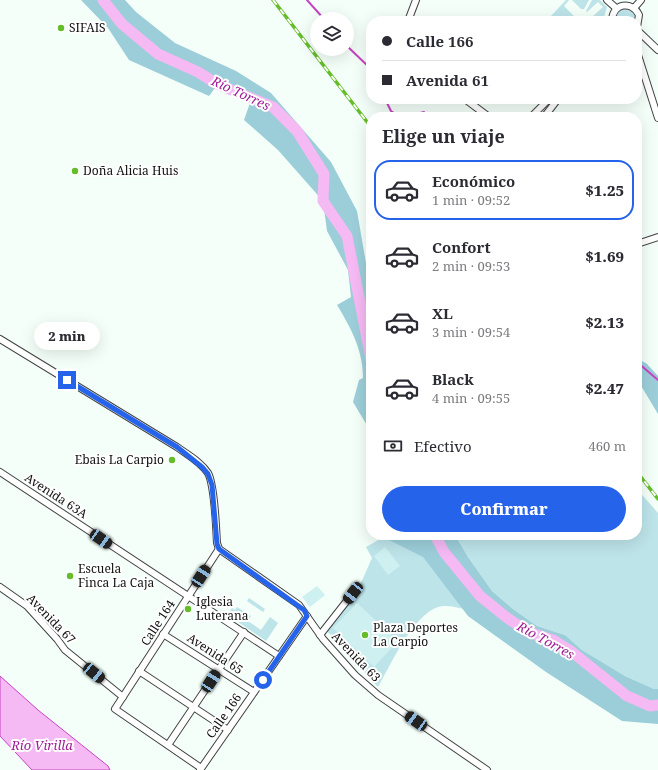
<!DOCTYPE html>
<html lang="es">
<head>
<meta charset="utf-8">
<style>
	body { margin:0; font-family:"Noto Serif",serif; background:#f7f7f7; color:#2b2b33; height:100vh; display:flex; flex-direction:column; font-size:15px; white-space:nowrap }
	* { box-sizing:border-box; margin:0 }
	p { font-size:13px; color:#7c7c81 }
	.icon { flex:none; width:22px; height:22px; fill:none; stroke:currentColor; stroke-width:2; stroke-linecap:round; stroke-linejoin:round }
	.map { position:relative; flex:1; overflow:hidden }
	.panel { position:absolute; left:366px; top:112px; width:276px; height:428px; display:flex; flex-direction:column; background:#fff; border-radius:16px; box-shadow:0 4px 16px #0002 }
	.panel>* { flex:none }
	.guide { position:absolute; left:366px; top:16px; width:276px; height:88px; border-radius:16px; box-shadow:0 4px 16px #0002; display:grid; align-content:center; height:88px; padding:0 16px; background:#fff }
	.fabs { position:absolute; left:310px; top:12px; display:grid; gap:8px }
	.fabs a { display:grid; place-items:center; width:44px; height:44px; border-radius:50%; background:#fff; box-shadow:0 4px 16px #0002; font-size:20px }
	.end { position:absolute; width:18px; height:18px; margin:-9px; border:5px solid #2563eb; background:#fff; box-shadow:0 0 0 2px #fff }
	.from { border-radius:50% }
	.bubble { position:absolute; height:28px; border-radius:14px; background:#fff; box-shadow:0 4px 16px #0002; font-size:13px; font-weight:800; line-height:28px; text-align:center }
	.car { position:absolute; width:12px; height:24px; margin:-12px -6px; border-radius:5px; box-shadow:0 0 3px 1px #0007; background:linear-gradient(#222 24%,#8ab4d8 0 40%,#222 0 76%,#8ab4d8 0 86%,#222 0) }
	.guide b { display:flex; align-items:center; gap:14px; height:38px; font-size:15px }
	.guide b+b { border-top:1px solid #e1e1e2 }
	.guide i { width:10px; height:10px; background:#2b2b33 }
	ul { padding:0; list-style:none }
	li { display:flex; align-items:center; gap:12px; height:60px; margin:0 8px 6px; padding:0 8px; border:2px solid transparent; border-radius:16px }
	li div { flex:1 }
	li b { display:block; font-size:15px }
	li em { font-style:normal; font-weight:800 }
	li.selected { border-color:#2563eb }
	li>.icon { width:36px; height:36px; stroke-width:1.5 }
	h2 { padding:0 16px; font-size:18px; line-height:48px }
	.pay { display:flex; align-items:center; gap:10px; height:44px; padding:0 16px; font-size:15px }
	.pay p { margin-inline-start:auto }
	.cta { display:flex; gap:8px; margin-top:auto; padding:8px 16px }
	.cta a { flex:1; height:46px; border-radius:24px; background:#2563eb; color:#fff; font-size:16px; font-weight:800; line-height:46px; text-align:center }
	.map>svg:first-child { display:block }
	.green { fill:#bde4e9 }
	.forest { fill:#9cced9 }
	.pitch { fill:#cef0f0 }
	.water { fill:#f5b9f4; stroke:#ca42c5 }
	.lines { fill:none; stroke-linecap:round; stroke-linejoin:round }
	.stream { stroke:#ca42c5; stroke-width:2 }
	.river { stroke:#f5b9f4; stroke-width:11 }
	.street-casing { stroke:#434343; stroke-width:8 }
	.street { stroke:#fff; stroke-width:6 }
	.rail-casing { stroke:#66bd2a; stroke-width:3.5 }
	.rail { stroke:#fff; stroke-width:2; stroke-dasharray:6; stroke-linecap:butt }
	.route { stroke:#2563eb; stroke-width:5 }
	.poi-dot { fill:#66bd2a; stroke:#fff; stroke-width:1.5 }
	.labels { text-anchor:middle; stroke-width:4; stroke-linejoin:round; paint-order:stroke }
	.poi-label { font-size:12px; fill:#101010; stroke:#fff; text-anchor:start }
	.street-label { font-size:12px; fill:#101010; stroke:#fff }
	.water-label { font-size:13px; font-style:italic; fill:#a01b95; stroke:#fff }
</style>
</head>
<body>
<div class="map">
<svg width="658" height="770" viewBox="0 0 658 770">
	<rect width="100%" height="100%" fill="#f3fff8"/>
	<g class="green">
		<polygon points="566,0 569,0 564,6 578,20 552,21 549,18"/>
		<polygon points="572,0 589,0 584,9 581,9"/>
		<polygon points="592,0 600,0 607,7 604,17 606,21 597,21 592,17 603,7 598,2 587,12 586,11"/>
		<polygon points="629,8 635,15 634,21 616,21 616,13 620,9"/>
		<polygon points="637,489 658,513 658,689 654,689 625,676 582,650 565,635 537,626 513,609 492,591 468,557 455,535 637,535"/>
		<path d="M 387,535 L 424,535 L 472,611 C 463,609 448,604 438,607 C 413,615 391,664 378,687 L 326,630 L 356,594 L 372,558 L 366,547 Z"/>
		<polygon points="249,598 265,609 263,612 247,601"/>
		<polygon points="212,604 227,615 232,608 235,610 237,607 251,616 248,621 261,630 270,617 278,623 266,641"/>
	</g>
	<g class="forest">
		<path d="M 81,0 L 125,0 L 136,12 L 175,43 L 236,71 L 271,93 L 331,162 L 357,211 L 371,292 L 371,432 L 353,402 L 359,380 L 363,378 C 363,350 351,328 337,305 L 351,297 L 348,270 L 327,231 L 323,201 L 278,150 L 244,120 L 250,103 L 215,88 L 209,96 L 129,60 L 108,28 Z"/>
		<polygon points="637,282 639,283 641,303 637,308"/>
		<polygon points="637,358 647,364 658,376 658,414 637,379"/>
		<polygon points="384,535 455,535 468,557 492,591 513,609 537,626 565,635 582,650 625,676 654,689 658,689 658,724 622,721 546,672 468,616 423,557 383,537"/>
	</g>
	<g class="pitch">
		<polygon points="385,547 400,566 388,575 374,556"/>
		<polygon points="317,586 325,595 310,607 302,597"/>
		<polygon points="357,603 398,641 374,667 333,628"/>
	</g>
	<polygon class="water" points="0,676 38,710 108,766 110,770 32,770 0,736"/>
	<g class="lines">
		<g class="stream">
			<polyline points="307,0 324,19"/>
			<polyline points="347,46 371,69"/>
			<polyline points="385,99 391,111 400,117"/>
			<polyline points="405,117 424,112 428,117"/>
			<polyline points="637,362 658,380"/>
		</g>
		<g class="river">
			<polyline points="103,0 122,24 158,54 198,72 217,84 273,107 297,131 324,174 323,201 347,236 371,359"/>
			<polyline points="435,535 444,552 480,596 506,617 528,632 553,640 572,652 627,696 650,706 658,705"/>
		</g>
		<defs>
			<g id="street">
				<polyline points="607,0 616,8"/>
				<polyline points="634,8 641,0"/>
				<polyline points="408,21 416,0"/>
				<path d="M 612,21 C 612,3 632,0 639,15 L 637,27"/>
				<polyline points="637,30 658,50"/>
				<polyline points="637,52 658,118"/>
				<polyline points="465,99 489,117"/>
				<polyline points="531,117 549,99"/>
				<polyline points="544,117 558,99"/>
				<polyline points="637,244 658,237"/>
				<path d="M 0,339 L 177,447 C 188,455 201,462 208,473 C 215,486 216,528 217,543 L 219,549 L 299,605 L 323,639 L 355,675 L 378,695 L 487,770"/>
				<polyline points="0,472 279,656"/>
				<polyline points="0,587 27,606 57,639 65,650 123,697"/>
				<polyline points="163,634 254,692"/>
				<polyline points="320,635 353,593"/>
				<polyline points="139,671 228,730"/>
				<polyline points="168,745 244,632"/>
				<polyline points="201,768 115,709 219,549"/>
				<polyline points="200,770 307,616"/>
			</g>
		</defs>
		<use href="#street" class="street-casing"/>
		<use href="#street" class="street"/>
		<defs>
			<g id="rail">
				<polyline points="273,0 371,127"/>
				<polyline points="637,472 658,499"/>
			</g>
		</defs>
		<use href="#rail" class="rail-casing"/>
		<use href="#rail" class="rail"/>
	</g>
	<g class="lines">
		<polyline class="route" points="67,380 177,447 202,467 208,474 212,485 217,544 219,549 304,610 307,616 263,680"/>
	</g>
	<g class="poi-dot">
		<circle cx="61" cy="28" r="4"/>
		<circle cx="75" cy="171" r="4"/>
		<circle cx="172" cy="460" r="4"/>
		<circle cx="70" cy="576" r="4"/>
		<circle cx="188" cy="609" r="4"/>
		<circle cx="365" cy="635" r="4"/>
	</g>
	<g class="labels">
		<g class="poi-label">
			<text x="69" y="32">SIFAIS</text>
			<text x="83" y="175">Doña Alicia Huis</text>
			<text x="164" y="464" text-anchor="end">Ebais La Carpio</text>
			<text x="78" y="573">Escuela<tspan x="78" dy="14">Finca La Caja</tspan></text>
			<text x="196" y="606">Iglesia<tspan x="196" dy="14">Luterana</tspan></text>
			<text x="373" y="632">Plaza Deportes<tspan x="373" dy="14">La Carpio</tspan></text>
		</g>
		<g class="street-label">
			<text transform="translate(56 496) rotate(33)" y="4">Avenida 63A</text>
			<text transform="translate(51 619) rotate(46)" y="4">Avenida 67</text>
			<text transform="translate(158 623) rotate(-57)" y="4">Calle 164</text>
			<text transform="translate(215 654) rotate(33)" y="4">Avenida 65</text>
			<text transform="translate(356 657) rotate(46)" y="4">Avenida 63</text>
			<text transform="translate(224 716) rotate(-55)" y="4">Calle 166</text>
		</g>
		<g class="water-label">
			<text transform="translate(241 93) rotate(25)" y="5">Río Torres</text>
			<text transform="translate(546 640) rotate(29)" y="5">Río Torres</text>
			<text x="42" y="750">Río Virilla</text>
		</g>
	</g>
</svg>
<div class="fabs">
<a><svg class="icon" aria-label="layers" viewBox="0 0 24 24"><path d="M12 4l9 5-9 5-9-5zM3 14l9 5 9-5"/></svg></a>
</div>
<i class="end from" style="left:263px;top:680px"></i>
<i class="end" style="left:67px;top:380px"></i>
<div class="bubble" style="left:34px;top:322px;width:66px">2 min</div>
<i class="car" style="left:101px;top:539px;rotate:124deg"></i>
<i class="car" style="left:201px;top:576px;rotate:33deg"></i>
<i class="car" style="left:353px;top:593px;rotate:218deg"></i>
<i class="car" style="left:94px;top:673px;rotate:129deg"></i>
<i class="car" style="left:211px;top:681px;rotate:33deg"></i>
<i class="car" style="left:416px;top:721px;rotate:305deg"></i>
<div class="guide">
<b><i class="from"></i>Calle 166</b>
<b><i></i>Avenida 61</b>
</div>
<section class="panel">
<h2>Elige un viaje</h2>
<ul>
<li class="selected"><svg class="icon" aria-label="car" viewBox="0 0 24 24"><path d="M5 17H2v-5l4-1 3-4h7l3 4 3 1v5h-3M9 17h6M6 11h13"/><circle cx="7" cy="17" r="2"/><circle cx="17" cy="17" r="2"/></svg><div><b>Económico</b><p>1 min · 09:52</p></div><em>$1.25</em></li>
<li><svg class="icon" aria-label="car" viewBox="0 0 24 24"><path d="M5 17H2v-5l4-1 3-4h7l3 4 3 1v5h-3M9 17h6M6 11h13"/><circle cx="7" cy="17" r="2"/><circle cx="17" cy="17" r="2"/></svg><div><b>Confort</b><p>2 min · 09:53</p></div><em>$1.69</em></li>
<li><svg class="icon" aria-label="car" viewBox="0 0 24 24"><path d="M5 17H2v-5l4-1 3-4h7l3 4 3 1v5h-3M9 17h6M6 11h13"/><circle cx="7" cy="17" r="2"/><circle cx="17" cy="17" r="2"/></svg><div><b>XL</b><p>3 min · 09:54</p></div><em>$2.13</em></li>
<li><svg class="icon" aria-label="car" viewBox="0 0 24 24"><path d="M5 17H2v-5l4-1 3-4h7l3 4 3 1v5h-3M9 17h6M6 11h13"/><circle cx="7" cy="17" r="2"/><circle cx="17" cy="17" r="2"/></svg><div><b>Black</b><p>4 min · 09:55</p></div><em>$2.47</em></li>
</ul>
<div class="pay"><svg class="icon" aria-label="cash" viewBox="0 0 24 24"><path d="M3 7h18v10H3z"/><circle cx="12" cy="12" r="2"/></svg>Efectivo<p>460 m</p></div>
<div class="cta"><a>Confirmar</a></div>
</section>
</div>
</body>
</html>
